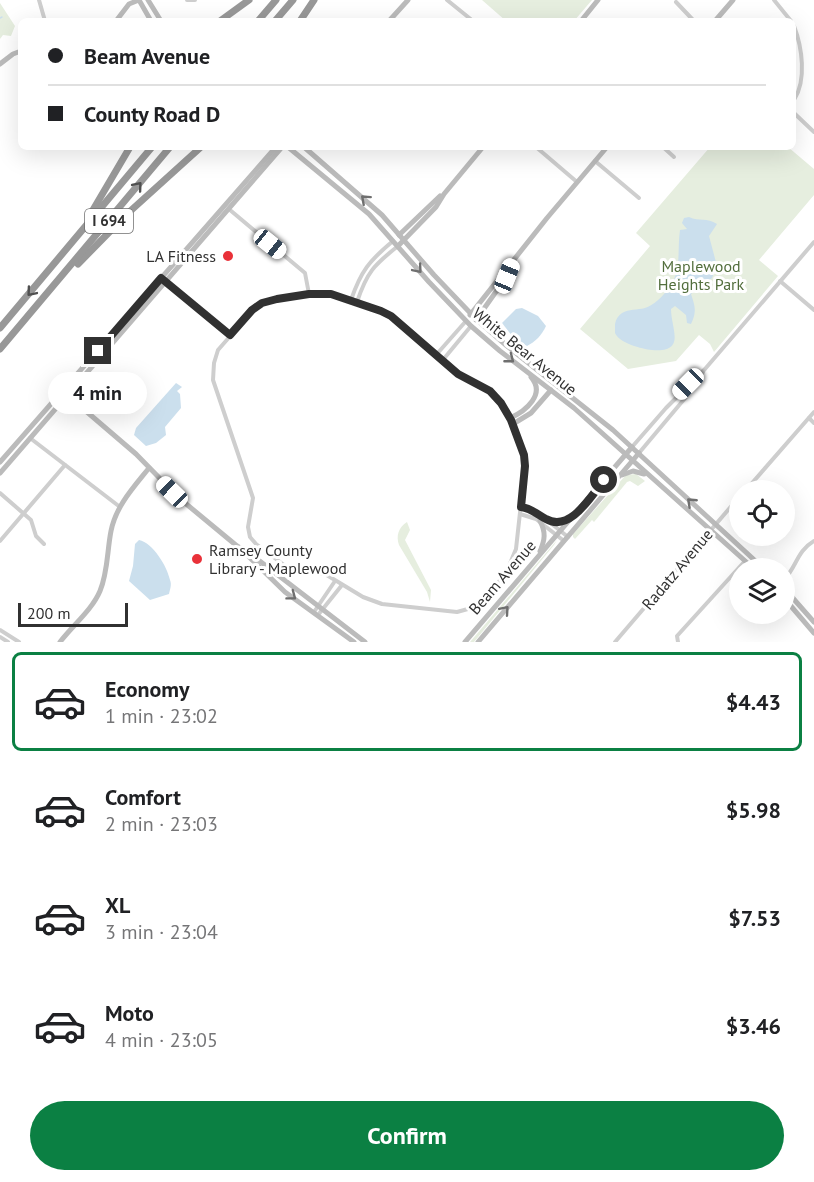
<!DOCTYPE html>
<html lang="en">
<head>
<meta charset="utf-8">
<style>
	body { margin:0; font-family:"PT Sans",sans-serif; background:#f2f2f2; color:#202124; height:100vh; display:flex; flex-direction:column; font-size:22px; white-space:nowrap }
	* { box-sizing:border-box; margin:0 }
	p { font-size:20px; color:#757577 }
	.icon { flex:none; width:33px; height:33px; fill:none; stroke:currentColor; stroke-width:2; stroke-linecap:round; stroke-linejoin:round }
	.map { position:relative; height:642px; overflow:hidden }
	.sheet { display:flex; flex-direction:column; background:#fff; flex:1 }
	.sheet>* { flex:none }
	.banner { position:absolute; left:18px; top:18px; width:778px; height:132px; border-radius:9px; box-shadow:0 6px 24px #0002; display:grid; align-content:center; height:132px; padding:0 30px; background:#fff }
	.fabs { position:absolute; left:729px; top:480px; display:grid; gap:12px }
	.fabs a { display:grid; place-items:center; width:66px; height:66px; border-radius:50%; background:#fff; box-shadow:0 6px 24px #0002; font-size:30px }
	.scale { position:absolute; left:18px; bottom:15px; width:110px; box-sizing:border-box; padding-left:6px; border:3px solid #313131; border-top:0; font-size:16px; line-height:21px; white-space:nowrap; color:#313131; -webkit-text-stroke:4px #fff; paint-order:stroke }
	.end { position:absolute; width:27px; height:27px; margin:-14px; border:8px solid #313131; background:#fff; box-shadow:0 0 0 3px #fff }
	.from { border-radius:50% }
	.bubble { position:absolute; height:42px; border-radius:21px; background:#fff; box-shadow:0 6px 24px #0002; font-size:20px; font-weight:600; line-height:42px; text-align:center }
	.car { position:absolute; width:18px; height:36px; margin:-18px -9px; border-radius:8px; box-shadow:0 0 4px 2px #0007; background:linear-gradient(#fff 24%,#345 0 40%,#fff 0 76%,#345 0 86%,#fff 0) }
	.banner b { display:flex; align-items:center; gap:21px; height:57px; font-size:22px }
	.banner b+b { border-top:2px solid #e0e0e0 }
	.banner i { width:15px; height:15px; background:#202124 }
	ul { padding:10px 0 0; list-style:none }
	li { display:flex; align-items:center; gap:18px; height:99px; margin:0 12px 9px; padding:0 18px; border:3px solid transparent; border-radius:9px }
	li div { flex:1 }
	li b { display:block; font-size:22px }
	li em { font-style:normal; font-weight:600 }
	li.on { border-color:#0b8043 }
	li>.icon { width:54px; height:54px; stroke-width:1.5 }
	.primary-button { display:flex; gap:12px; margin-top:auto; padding:12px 30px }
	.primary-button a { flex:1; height:69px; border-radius:36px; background:#0b8043; color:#fff; font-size:24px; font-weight:600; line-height:69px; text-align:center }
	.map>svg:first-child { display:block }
	.green { fill:#e6eedf }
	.water { fill:#cbdfed }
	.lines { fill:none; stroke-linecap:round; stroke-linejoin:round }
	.stream { stroke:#cbdfed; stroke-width:1.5 }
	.street { stroke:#cecece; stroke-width:4 }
	.secondary { stroke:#bbb; stroke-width:5 }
	.highway { stroke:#989898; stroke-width:7 }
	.oneway { stroke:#505050 }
	.oneway2 { stroke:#6f6f6f }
	.route { stroke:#313131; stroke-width:8 }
	.poi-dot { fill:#e93139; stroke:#fff; stroke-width:2 }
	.labels { text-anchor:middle; stroke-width:6; stroke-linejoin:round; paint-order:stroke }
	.shield { fill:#fff; stroke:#6f6f6f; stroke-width:1.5 }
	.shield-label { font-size:15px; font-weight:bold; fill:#313131 }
	.poi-label { font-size:16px; fill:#313131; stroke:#fff; text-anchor:end }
	.park-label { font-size:16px; fill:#526e3c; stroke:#fff }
	.street-label { font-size:16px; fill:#313131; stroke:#fff }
</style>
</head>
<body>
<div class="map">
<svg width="814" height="642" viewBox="0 0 814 642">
	<rect width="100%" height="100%" fill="#fff"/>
	<g class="green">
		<polygon points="482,0 592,0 574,21 506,21"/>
		<polygon points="0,3 15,26 11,36 3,35 0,39"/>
		<polygon points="710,147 788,147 814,169 814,195 759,260 778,276 714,352 710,344 699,335 676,361 628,369 580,329 650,246 636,233"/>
		<polygon points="636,474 645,481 638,486 630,481 627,482 594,522 592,520 575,539 573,537 573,534 626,475"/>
		<path d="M 407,522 L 410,530 L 405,540 L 431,590 L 430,602 L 427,592 L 399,545 C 396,536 398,528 407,522 Z"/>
		<polygon points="557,540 554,545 474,642 470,642"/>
	</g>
	<g class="water">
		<path d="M 689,217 C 699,222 707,217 717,224 L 709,236 L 717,266 L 712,278 L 691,294 C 695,306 697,312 691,324 L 687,323 L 686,315 L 675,306 L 671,309 C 671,329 687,353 652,350 C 642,349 619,343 615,333 C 615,332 615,325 615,324 C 616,319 618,316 622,313 C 629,309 637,310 645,308 C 653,306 664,295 669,288 C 682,271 677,250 680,230 L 687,229 L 682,223 L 684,218 Z"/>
		<path d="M 522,308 L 538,316 L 546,326 C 542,335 535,342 527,346 L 513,337 L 502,323 L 516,309 Z"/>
		<polygon points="176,383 182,387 177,391 180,394 181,408 165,427 166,435 156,443 146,446 134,435 136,428"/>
		<path d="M 139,540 C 153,543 167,566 170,580 C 172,585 170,589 169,594 L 150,600 L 129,581 L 133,566 L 135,544 Z"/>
	</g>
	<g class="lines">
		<polyline class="stream" points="0,18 2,17"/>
		<g class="street">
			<polyline points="39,0 45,21"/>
			<polyline points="187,0 195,0"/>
			<polyline points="447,0 473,21"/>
			<polyline points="774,0 791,21"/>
			<polyline points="676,2 694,21"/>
			<path d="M 794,26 C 802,47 807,80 794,100"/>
			<polyline points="794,113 814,132"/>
			<polyline points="536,147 577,182"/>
			<polyline points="663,147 674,157"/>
			<polyline points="595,161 639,198"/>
			<polyline points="230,210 305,273 309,294"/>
			<polyline points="164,279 230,335"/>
			<polyline points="780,281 814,310"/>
			<polygon points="309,294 331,294 369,306 389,315 458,374 490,391 507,412 521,443 525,467 516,549 506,573 482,602 475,607 457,612 382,604 363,597 325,574 301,574 292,571 256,544 250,537 248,527 253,498 213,380 214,363 218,350 253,310 269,300"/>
			<path d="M 351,300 C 361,271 369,261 393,241"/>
			<path d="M 357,302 C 367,272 374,265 398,246"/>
			<polyline points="436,355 466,321"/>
			<polyline points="442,361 471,326"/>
			<polyline points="809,418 814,423"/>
			<polyline points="30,438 120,507"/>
			<polyline points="632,447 666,408 705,369 814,242"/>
			<polyline points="639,453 686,397 703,372"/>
			<polyline points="746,490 814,412"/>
			<polyline points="0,493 31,520 36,536 44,544"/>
			<polyline points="521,507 542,516 568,537"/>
			<polyline points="520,514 536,519 564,541"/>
			<polyline points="0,541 65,465"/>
			<path d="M 784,580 C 797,566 797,551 814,541"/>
			<polyline points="314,612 335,581"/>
			<polyline points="318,615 342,585"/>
			<polyline points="0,630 19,642"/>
			<polyline points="0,637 8,642"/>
			<polyline points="615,642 740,496"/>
			<polyline points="678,642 677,636 745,561"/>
		</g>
		<g class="secondary">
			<polyline points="139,0 151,21"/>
			<polyline points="148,0 161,21"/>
			<polyline points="116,21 129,4 139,0"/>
			<polyline points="389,21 408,0"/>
			<polyline points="581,21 598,0"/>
			<polyline points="715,21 733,0"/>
			<polyline points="0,64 13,54 21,51"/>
			<polyline points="288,147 369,214 429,282 471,326 500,351 574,408 753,568"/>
			<polyline points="304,147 382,215 434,275 476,319 507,346 613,430 763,568"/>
			<polyline points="399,235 440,196"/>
			<polyline points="398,246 436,207 444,194 483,147"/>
			<polyline points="470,315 547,218 607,147"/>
			<polyline points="476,320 507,276 512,265"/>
			<polyline points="66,394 136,454 179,498 237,546 252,555 365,642"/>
			<path d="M 510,418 C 526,411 546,394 531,377"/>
			<polyline points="513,424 531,413 551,390"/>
			<polyline points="0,462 276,147"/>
			<polyline points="0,473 282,147"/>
			<polyline points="622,475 633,471 644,474"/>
			<polyline points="545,519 555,523 567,520"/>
			<path d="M 540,521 C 546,532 545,540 540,551"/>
			<polyline points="242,550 285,592 354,642"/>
			<polyline points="784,588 814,622"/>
			<polyline points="784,598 814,633"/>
			<path d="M 60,642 C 73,625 92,610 100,591 C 108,572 107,551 111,531 C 116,506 133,488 149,468"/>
			<polyline points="465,642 632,447"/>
			<polyline points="478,642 639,453"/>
		</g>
		<g class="highway">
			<polyline points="220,21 249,0"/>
			<polyline points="258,21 276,0"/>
			<polyline points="275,21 293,0"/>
			<polyline points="300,21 314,0"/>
			<polyline points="90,215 130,147"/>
			<polyline points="78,264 127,214 201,147"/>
			<polyline points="0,328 152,147"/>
			<polyline points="0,349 170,147"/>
		</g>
	</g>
	<defs><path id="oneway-chevron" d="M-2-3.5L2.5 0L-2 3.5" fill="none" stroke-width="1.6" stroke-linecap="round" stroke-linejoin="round" transform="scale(1.5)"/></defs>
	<g class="oneway">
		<use href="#oneway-chevron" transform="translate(138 186) rotate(-50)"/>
		<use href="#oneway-chevron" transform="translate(31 292) rotate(130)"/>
	</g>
	<g class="oneway2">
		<use href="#oneway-chevron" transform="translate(365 199) rotate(-138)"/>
		<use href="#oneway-chevron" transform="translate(418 269) rotate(50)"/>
		<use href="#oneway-chevron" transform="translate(510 359) rotate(38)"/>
		<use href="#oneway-chevron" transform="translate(691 502) rotate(-137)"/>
		<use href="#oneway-chevron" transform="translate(292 596) rotate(37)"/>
		<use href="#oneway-chevron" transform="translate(505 610) rotate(-49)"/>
	</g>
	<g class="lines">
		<path class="route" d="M 98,351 L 161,278 L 230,335 L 252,310 L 262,303 L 277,299 L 309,294 L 331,294 L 381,311 L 391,316 L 458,374 L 490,391 L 501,403 L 511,420 L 524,455 L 525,466 L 521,507 C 531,508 538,515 546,519 C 570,533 591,496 604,480"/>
	</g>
	<g class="poi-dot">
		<circle cx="228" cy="256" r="6"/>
		<circle cx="197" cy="559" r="6"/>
	</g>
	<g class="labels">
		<rect class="shield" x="85" y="209" width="48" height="24" rx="4.5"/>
		<g class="shield-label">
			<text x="109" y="226">I 694</text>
		</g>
		<g class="poi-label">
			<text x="216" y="262">LA Fitness</text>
			<text x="209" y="556" text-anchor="start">Ramsey County<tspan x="209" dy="18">Library - Maplewood</tspan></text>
		</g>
		<g class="park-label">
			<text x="701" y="272">Maplewood<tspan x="701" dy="18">Heights Park</tspan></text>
		</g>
		<g class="street-label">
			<text transform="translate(525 351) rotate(39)" y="6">White Bear Avenue</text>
			<text transform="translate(677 569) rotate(-50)" y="6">Radatz Avenue</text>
			<text transform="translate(502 577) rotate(-49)" y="6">Beam Avenue</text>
		</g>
	</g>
</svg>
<div class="fabs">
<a><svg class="icon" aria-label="locate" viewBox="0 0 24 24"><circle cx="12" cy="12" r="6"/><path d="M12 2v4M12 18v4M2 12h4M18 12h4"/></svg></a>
<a><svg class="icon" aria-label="layers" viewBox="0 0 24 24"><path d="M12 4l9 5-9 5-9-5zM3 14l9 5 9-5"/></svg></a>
</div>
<div class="scale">200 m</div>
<i class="end from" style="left:604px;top:480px"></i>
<i class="end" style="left:98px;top:351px"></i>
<div class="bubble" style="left:48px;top:372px;width:99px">4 min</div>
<i class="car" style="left:270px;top:244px;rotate:129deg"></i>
<i class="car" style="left:507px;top:276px;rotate:22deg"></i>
<i class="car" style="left:688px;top:384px;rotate:225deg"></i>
<i class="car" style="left:172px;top:492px;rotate:314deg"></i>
<div class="banner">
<b><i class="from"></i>Beam Avenue</b>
<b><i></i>County Road D</b>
</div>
</div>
<section class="sheet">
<ul>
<li class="on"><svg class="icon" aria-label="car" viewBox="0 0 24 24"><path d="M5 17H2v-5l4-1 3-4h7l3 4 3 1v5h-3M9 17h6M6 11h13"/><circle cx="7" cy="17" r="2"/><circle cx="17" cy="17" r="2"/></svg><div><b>Economy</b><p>1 min · 23:02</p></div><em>$4.43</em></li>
<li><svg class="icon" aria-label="car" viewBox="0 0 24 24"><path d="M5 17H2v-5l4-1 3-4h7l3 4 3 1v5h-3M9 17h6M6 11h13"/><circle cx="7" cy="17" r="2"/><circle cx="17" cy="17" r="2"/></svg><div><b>Comfort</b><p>2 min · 23:03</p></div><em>$5.98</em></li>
<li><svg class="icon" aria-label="car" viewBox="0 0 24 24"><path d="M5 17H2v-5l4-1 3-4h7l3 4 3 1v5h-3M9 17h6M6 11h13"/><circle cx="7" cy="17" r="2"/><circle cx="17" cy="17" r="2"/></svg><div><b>XL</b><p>3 min · 23:04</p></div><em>$7.53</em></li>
<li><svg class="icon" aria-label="car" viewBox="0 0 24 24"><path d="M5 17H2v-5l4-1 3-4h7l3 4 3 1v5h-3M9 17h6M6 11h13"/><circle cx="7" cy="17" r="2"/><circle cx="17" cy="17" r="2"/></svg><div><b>Moto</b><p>4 min · 23:05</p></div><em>$3.46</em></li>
</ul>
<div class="primary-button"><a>Confirm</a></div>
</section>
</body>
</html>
